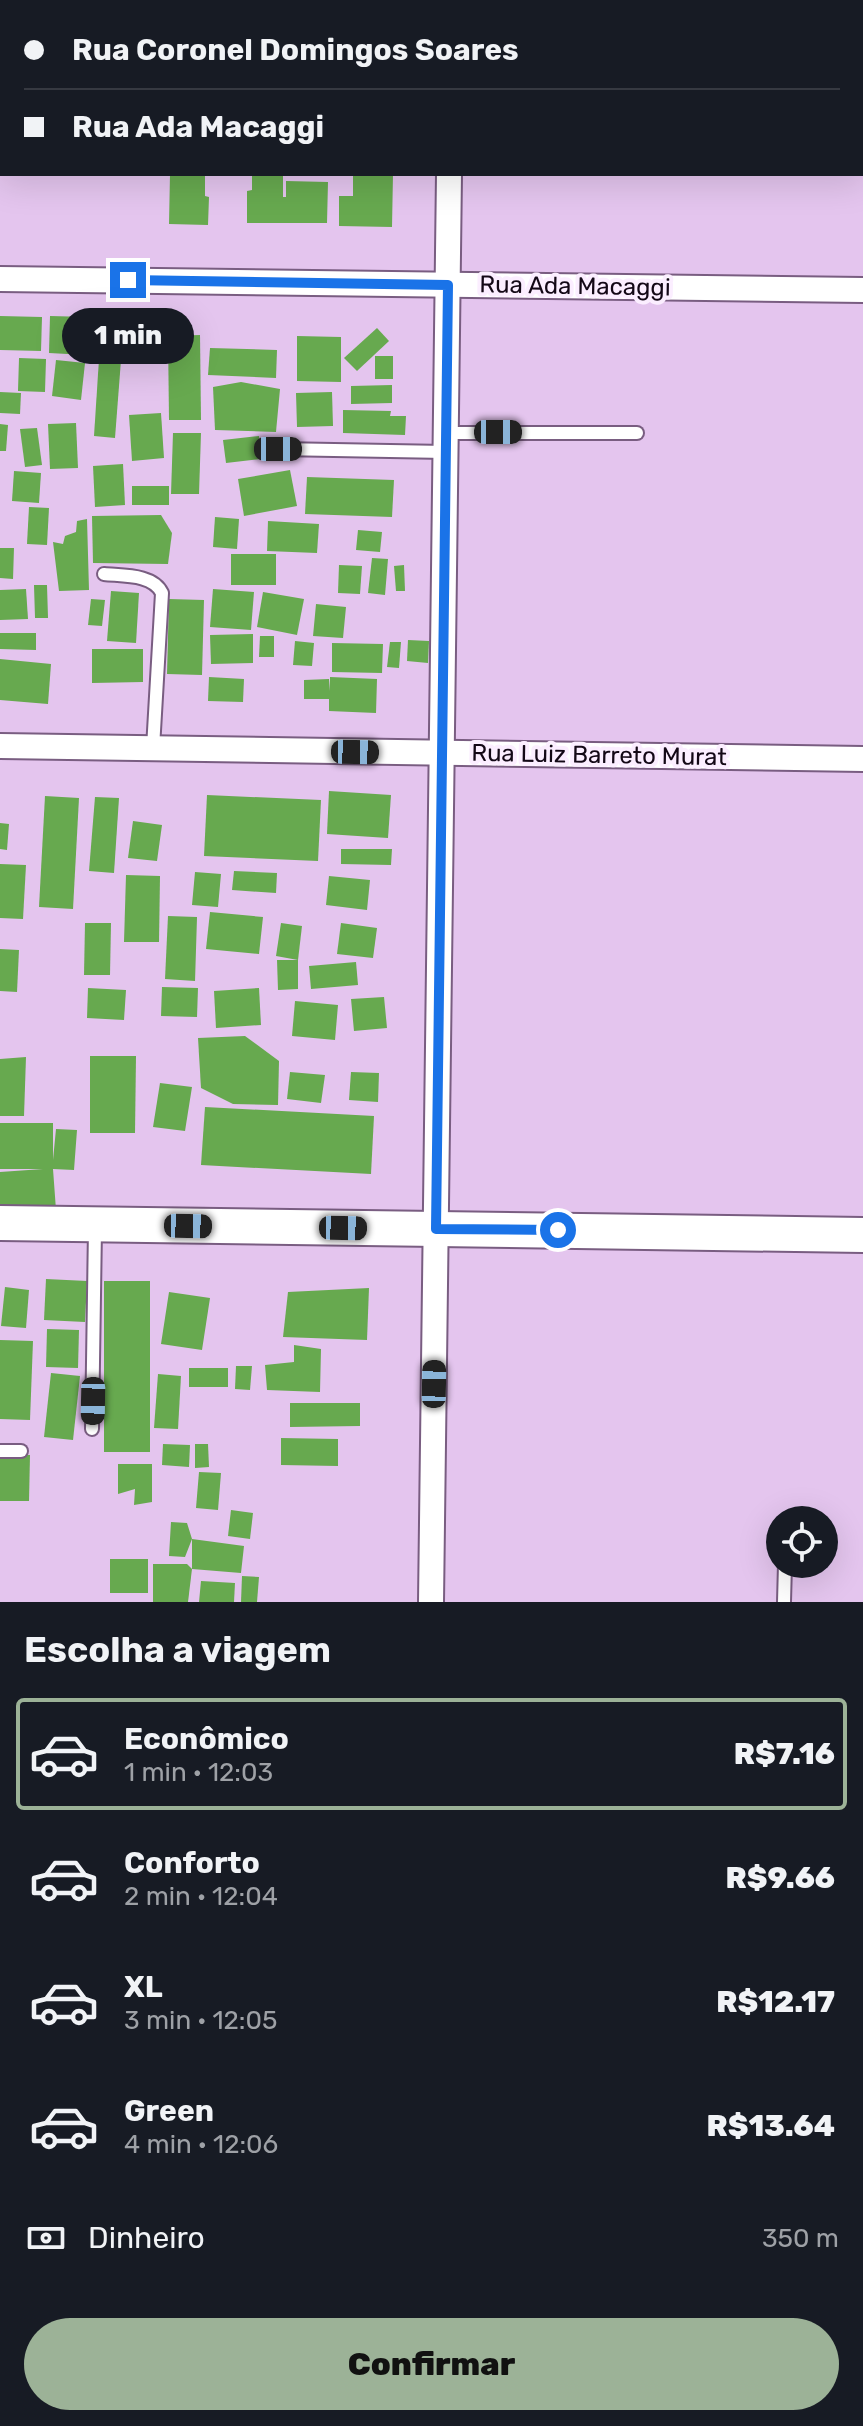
<!DOCTYPE html>
<html lang="pt">
<head>
<meta charset="utf-8">
<style>
	body { margin:0; font-family:Rubik,sans-serif; background:#242831; color:#f1f3f6; height:100vh; display:flex; flex-direction:column; font-size:30px; white-space:nowrap }
	* { box-sizing:border-box; margin:0 }
	p { font-size:26px; color:#9ea1a6 }
	.icon { flex:none; width:44px; height:44px; fill:none; stroke:currentColor; stroke-width:2; stroke-linecap:round; stroke-linejoin:round }
	.map { position:relative; height:1602px; overflow:hidden }
	.details { display:flex; flex-direction:column; background:#171b24; flex:1 }
	.details>* { flex:none }
	.banner { position:absolute; left:0px; top:0px; width:864px; height:176px; box-shadow:0 8px 32px #0002; display:grid; align-content:center; height:176px; padding:0 24px; background:#171b24 }
	.fabs { position:absolute; left:766px; top:1506px; display:grid; gap:16px }
	.fabs a { display:grid; place-items:center; width:72px; height:72px; border-radius:50%; background:#171b24; box-shadow:0 8px 32px #0002; font-size:40px }
	.end { position:absolute; width:36px; height:36px; margin:-18px; border:10px solid #1a73e8; background:#fff; box-shadow:0 0 0 4px #fff }
	.from { border-radius:50% }
	.bubble { position:absolute; height:56px; border-radius:28px; background:#171b24; box-shadow:0 8px 32px #0002; font-size:26px; font-weight:800; line-height:56px; text-align:center }
	.car { position:absolute; width:24px; height:48px; margin:-24px -12px; border-radius:10px; box-shadow:0 0 6px 2px #0007; background:linear-gradient(#222 24%,#8ab4d8 0 40%,#222 0 76%,#8ab4d8 0 86%,#222 0) }
	.banner b { display:flex; align-items:center; gap:28px; height:76px; font-size:30px }
	.banner b+b { border-top:2px solid #363941 }
	.banner i { width:20px; height:20px; background:#f1f3f6 }
	ul { padding:0; list-style:none }
	li { display:flex; align-items:center; gap:24px; height:112px; margin:0 16px 12px; padding:0 8px; border:4px solid transparent; border-radius:8px }
	li div { flex:1 }
	li b { display:block; font-size:30px }
	li em { font-style:normal; font-weight:800 }
	li.active { border-color:#9cb297 }
	li>.icon { width:72px; height:72px; stroke-width:1.5 }
	h2 { padding:0 24px; font-size:36px; line-height:96px }
	.pay { display:flex; align-items:center; gap:20px; height:88px; padding:0 24px; font-size:30px }
	.pay p { margin-inline-start:auto }
	.action { display:flex; gap:16px; margin-top:auto; padding:16px 24px }
	.action a { flex:1; height:92px; border-radius:48px; background:#9cb297; color:#111; font-size:32px; font-weight:800; line-height:92px; text-align:center }
	.map>svg:first-child { display:block }
	.building { fill:#67a94f }
	.lines { fill:none; stroke-linecap:round; stroke-linejoin:round }
	.lane-casing { stroke:#795d81; stroke-width:16 }
	.street-casing { stroke:#795d81; stroke-width:28 }
	.secondary-casing { stroke:#795d81; stroke-width:38 }
	.lane { stroke:#fff; stroke-width:12 }
	.street { stroke:#fff; stroke-width:24 }
	.secondary { stroke:#fff; stroke-width:34 }
	.route { stroke:#1a73e8; stroke-width:10 }
	.labels { text-anchor:middle; stroke-width:8; stroke-linejoin:round; paint-order:stroke }
	.street-label { font-size:24px; fill:#130816; stroke:#fbeeff }
</style>
</head>
<body>
<div class="map">
<svg width="863" height="1602" viewBox="0 0 863 1602">
	<rect width="100%" height="100%" fill="#e4c5ee"/>
	<g class="building">
		<polygon points="170,174 205,174 205,196 209,197 208,225 169,224"/>
		<polygon points="252,174 283,174 283,197 286,197 286,181 328,182 327,223 247,223 247,191 252,190"/>
		<polygon points="353,174 393,174 392,227 339,226 339,196 353,196"/>
		<polygon points="0,316 42,317 41,351 0,350"/>
		<polygon points="50,316 88,317 86,355 49,353"/>
		<polygon points="377,328 389,341 357,371 344,358"/>
		<polygon points="200,335 201,420 169,420 168,336"/>
		<polygon points="297,336 341,337 341,382 297,381"/>
		<polygon points="210,348 277,350 276,378 208,375"/>
		<rect x="375" y="356" width="18" height="23"/>
		<polygon points="19,358 46,359 45,392 18,391"/>
		<polygon points="99,359 121,360 115,438 94,436"/>
		<polygon points="56,360 85,363 81,400 52,396"/>
		<polygon points="241,382 280,389 276,432 215,430 213,387"/>
		<polygon points="392,385 392,403 351,404 351,386"/>
		<polygon points="0,392 21,393 20,414 0,413"/>
		<polygon points="332,392 333,426 297,427 296,393"/>
		<polygon points="343,410 391,411 390,416 406,416 405,435 343,433"/>
		<polygon points="161,413 164,458 132,461 129,415"/>
		<polygon points="76,423 78,468 50,469 48,424"/>
		<polygon points="0,424 8,425 6,451 0,451"/>
		<polygon points="37,428 42,465 25,467 20,429"/>
		<polygon points="173,433 201,433 199,494 171,494"/>
		<polygon points="259,436 261,459 226,463 223,440"/>
		<polygon points="123,464 125,505 95,507 93,466"/>
		<polygon points="290,470 297,506 244,516 238,479"/>
		<polygon points="14,471 41,473 39,503 12,501"/>
		<polygon points="307,477 394,480 392,517 305,514"/>
		<rect x="132" y="486" width="37" height="19"/>
		<polygon points="29,507 49,508 47,545 27,544"/>
		<polygon points="161,515 172,533 168,564 93,563 92,516"/>
		<polygon points="215,517 239,519 237,549 213,547"/>
		<polygon points="87,519 89,590 59,591 53,542 63,544 65,536 76,532 77,521"/>
		<polygon points="268,521 319,524 317,553 267,551"/>
		<polygon points="358,530 382,532 380,552 356,550"/>
		<polygon points="0,548 14,548 13,579 0,578"/>
		<rect x="231" y="554" width="45" height="31"/>
		<polygon points="372,558 388,559 385,595 368,593"/>
		<polygon points="339,565 362,566 360,594 338,593"/>
		<polygon points="404,565 405,591 396,591 394,566"/>
		<polygon points="34,585 47,585 48,618 35,618"/>
		<polygon points="26,589 28,619 0,620 0,590"/>
		<polygon points="213,589 254,592 251,630 210,627"/>
		<polygon points="111,591 139,593 136,643 107,641"/>
		<polygon points="263,592 304,599 297,635 257,627"/>
		<polygon points="91,599 105,600 102,626 88,625"/>
		<polygon points="169,599 204,600 202,675 167,674"/>
		<polygon points="316,604 346,607 343,638 313,636"/>
		<polygon points="0,633 36,633 36,650 0,649"/>
		<polygon points="253,634 253,663 211,664 210,635"/>
		<polygon points="260,636 274,636 274,657 259,657"/>
		<polygon points="408,640 429,641 428,663 407,661"/>
		<polygon points="295,641 314,643 312,666 293,665"/>
		<polygon points="390,642 401,642 399,668 387,667"/>
		<polygon points="332,643 383,644 382,673 332,672"/>
		<polygon points="92,649 143,649 143,682 92,683"/>
		<polygon points="0,659 51,664 48,704 0,700"/>
		<polygon points="209,677 244,679 243,702 208,701"/>
		<polygon points="330,677 377,679 376,713 329,711 329,699 304,699 304,680 329,679 330,691"/>
		<polygon points="329,791 391,795 388,838 327,834"/>
		<polygon points="207,795 321,800 318,861 204,856"/>
		<polygon points="45,796 79,798 73,909 39,907"/>
		<polygon points="95,797 119,798 114,873 89,871"/>
		<polygon points="133,821 162,825 157,861 128,858"/>
		<polygon points="0,823 9,824 7,850 0,849"/>
		<polygon points="341,849 392,849 391,865 341,864"/>
		<polygon points="0,864 26,865 23,919 0,918"/>
		<polygon points="234,871 277,873 276,893 232,890"/>
		<polygon points="195,872 221,874 218,907 192,905"/>
		<polygon points="126,875 160,876 159,942 124,942"/>
		<polygon points="329,876 370,880 367,910 326,905"/>
		<polygon points="210,912 263,917 259,954 206,949"/>
		<polygon points="168,916 197,917 195,981 165,979"/>
		<polygon points="85,923 111,923 110,975 84,975"/>
		<polygon points="281,923 302,926 298,960 276,956"/>
		<polygon points="341,923 377,928 373,958 337,954"/>
		<polygon points="0,949 19,950 17,992 0,991"/>
		<polygon points="277,960 298,960 298,989 278,990"/>
		<polygon points="356,962 358,985 311,989 309,966"/>
		<polygon points="162,987 198,988 197,1017 161,1016"/>
		<polygon points="88,988 126,990 124,1020 87,1018"/>
		<polygon points="259,988 261,1025 216,1028 214,991"/>
		<polygon points="384,997 387,1028 354,1031 351,999"/>
		<polygon points="295,1001 338,1005 335,1040 292,1036"/>
		<polygon points="245,1036 279,1061 278,1105 233,1104 201,1088 198,1038"/>
		<polygon points="90,1056 136,1056 135,1133 90,1133"/>
		<polygon points="26,1057 24,1116 0,1116 0,1059"/>
		<polygon points="290,1072 325,1075 321,1103 287,1099"/>
		<polygon points="351,1072 379,1073 378,1102 349,1100"/>
		<polygon points="160,1083 192,1087 185,1131 153,1127"/>
		<polygon points="205,1107 374,1116 371,1174 201,1165"/>
		<polygon points="0,1123 53,1123 53,1160 56,1129 77,1130 74,1170 53,1169 56,1210 0,1214 0,1172 43,1169 0,1169"/>
		<polygon points="46,1279 87,1281 85,1322 44,1320"/>
		<rect x="104" y="1281" width="46" height="171"/>
		<polygon points="5,1287 29,1290 26,1328 1,1326"/>
		<polygon points="369,1288 367,1340 283,1337 288,1292"/>
		<polygon points="169,1292 210,1298 202,1350 161,1344"/>
		<polygon points="47,1329 79,1330 78,1368 46,1367"/>
		<polygon points="0,1340 33,1341 30,1420 0,1419"/>
		<polygon points="294,1345 321,1349 320,1392 267,1390 265,1365 294,1362"/>
		<polygon points="236,1366 252,1366 250,1390 235,1389"/>
		<rect x="189" y="1368" width="39" height="19"/>
		<polygon points="51,1373 80,1376 73,1440 44,1437"/>
		<polygon points="158,1374 181,1376 178,1429 154,1428"/>
		<polygon points="290,1403 360,1403 360,1426 290,1427"/>
		<polygon points="281,1438 338,1439 338,1466 281,1465"/>
		<polygon points="163,1444 190,1445 189,1467 162,1465"/>
		<polygon points="195,1444 208,1444 209,1467 195,1468"/>
		<polygon points="0,1454 30,1455 29,1501 0,1501"/>
		<polygon points="118,1464 152,1464 152,1502 134,1505 135,1489 118,1494"/>
		<polygon points="199,1472 221,1473 218,1510 196,1508"/>
		<polygon points="231,1510 253,1513 250,1539 228,1536"/>
		<polygon points="171,1522 187,1523 192,1539 244,1546 241,1573 192,1569 192,1539 185,1557 169,1556"/>
		<rect x="110" y="1559" width="38" height="34"/>
		<polygon points="153,1564 187,1564 192,1569 188,1602 153,1602"/>
		<polygon points="242,1576 259,1577 257,1602 241,1602"/>
		<polygon points="201,1581 235,1583 234,1602 199,1602"/>
	</g>
	<g class="lines">
		<defs>
			<g id="lane">
				<polyline points="862,125 863,125"/>
				<polyline points="446,433 637,433"/>
				<polyline points="278,449 446,452"/>
				<path d="M 104,574 C 123,576 153,574 162,593 L 153,748"/>
				<polyline points="92,1429 95,1228"/>
				<polyline points="0,1451 21,1451"/>
				<polyline points="784,1602 785,1564"/>
			</g>
			<g id="street">
				<polyline points="426,0 452,1"/>
				<polyline points="0,279 863,290"/>
				<polyline points="0,746 863,759"/>
				<polyline points="431,1602 449,174"/>
			</g>
			<polyline id="secondary" points="0,1223 863,1235"/>
		</defs>
		<use href="#lane" class="lane-casing"/>
		<use href="#street" class="street-casing"/>
		<use href="#secondary" class="secondary-casing"/>
		<use href="#lane" class="lane"/>
		<use href="#street" class="street"/>
		<use href="#secondary" class="secondary"/>
	</g>
	<g class="lines">
		<polyline class="route" points="128,280 448,285 436,1229 558,1230"/>
	</g>
	<g class="labels">
		<g class="street-label">
			<text transform="translate(575 286) rotate(1)" y="8">Rua Ada Macaggi</text>
			<text transform="translate(599 755) rotate(1)" y="8">Rua Luiz Barreto Murat</text>
		</g>
	</g>
</svg>
<div class="fabs">
<a><svg class="icon" aria-label="locate" viewBox="0 0 24 24"><circle cx="12" cy="12" r="6"/><path d="M12 2v4M12 18v4M2 12h4M18 12h4"/></svg></a>
</div>
<i class="end from" style="left:558px;top:1230px"></i>
<i class="end" style="left:128px;top:280px"></i>
<div class="bubble" style="left:62px;top:308px;width:132px">1 min</div>
<i class="car" style="left:498px;top:432px;rotate:90deg"></i>
<i class="car" style="left:278px;top:449px;rotate:90deg"></i>
<i class="car" style="left:355px;top:752px;rotate:91deg"></i>
<i class="car" style="left:188px;top:1226px;rotate:91deg"></i>
<i class="car" style="left:343px;top:1228px;rotate:91deg"></i>
<i class="car" style="left:434px;top:1384px;rotate:1deg"></i>
<i class="car" style="left:93px;top:1401px;rotate:181deg"></i>
<div class="banner">
<b><i class="from"></i>Rua Coronel Domingos Soares</b>
<b><i></i>Rua Ada Macaggi</b>
</div>
</div>
<section class="details">
<h2>Escolha a viagem</h2>
<ul>
<li class="active"><svg class="icon" aria-label="car" viewBox="0 0 24 24"><path d="M5 17H2v-5l4-1 3-4h7l3 4 3 1v5h-3M9 17h6M6 11h13"/><circle cx="7" cy="17" r="2"/><circle cx="17" cy="17" r="2"/></svg><div><b>Econômico</b><p>1 min · 12:03</p></div><em>R$7.16</em></li>
<li><svg class="icon" aria-label="car" viewBox="0 0 24 24"><path d="M5 17H2v-5l4-1 3-4h7l3 4 3 1v5h-3M9 17h6M6 11h13"/><circle cx="7" cy="17" r="2"/><circle cx="17" cy="17" r="2"/></svg><div><b>Conforto</b><p>2 min · 12:04</p></div><em>R$9.66</em></li>
<li><svg class="icon" aria-label="car" viewBox="0 0 24 24"><path d="M5 17H2v-5l4-1 3-4h7l3 4 3 1v5h-3M9 17h6M6 11h13"/><circle cx="7" cy="17" r="2"/><circle cx="17" cy="17" r="2"/></svg><div><b>XL</b><p>3 min · 12:05</p></div><em>R$12.17</em></li>
<li><svg class="icon" aria-label="car" viewBox="0 0 24 24"><path d="M5 17H2v-5l4-1 3-4h7l3 4 3 1v5h-3M9 17h6M6 11h13"/><circle cx="7" cy="17" r="2"/><circle cx="17" cy="17" r="2"/></svg><div><b>Green</b><p>4 min · 12:06</p></div><em>R$13.64</em></li>
</ul>
<div class="pay"><svg class="icon" aria-label="cash" viewBox="0 0 24 24"><path d="M3 7h18v10H3z"/><circle cx="12" cy="12" r="2"/></svg>Dinheiro<p>350 m</p></div>
<div class="action"><a>Confirmar</a></div>
</section>
</body>
</html>
